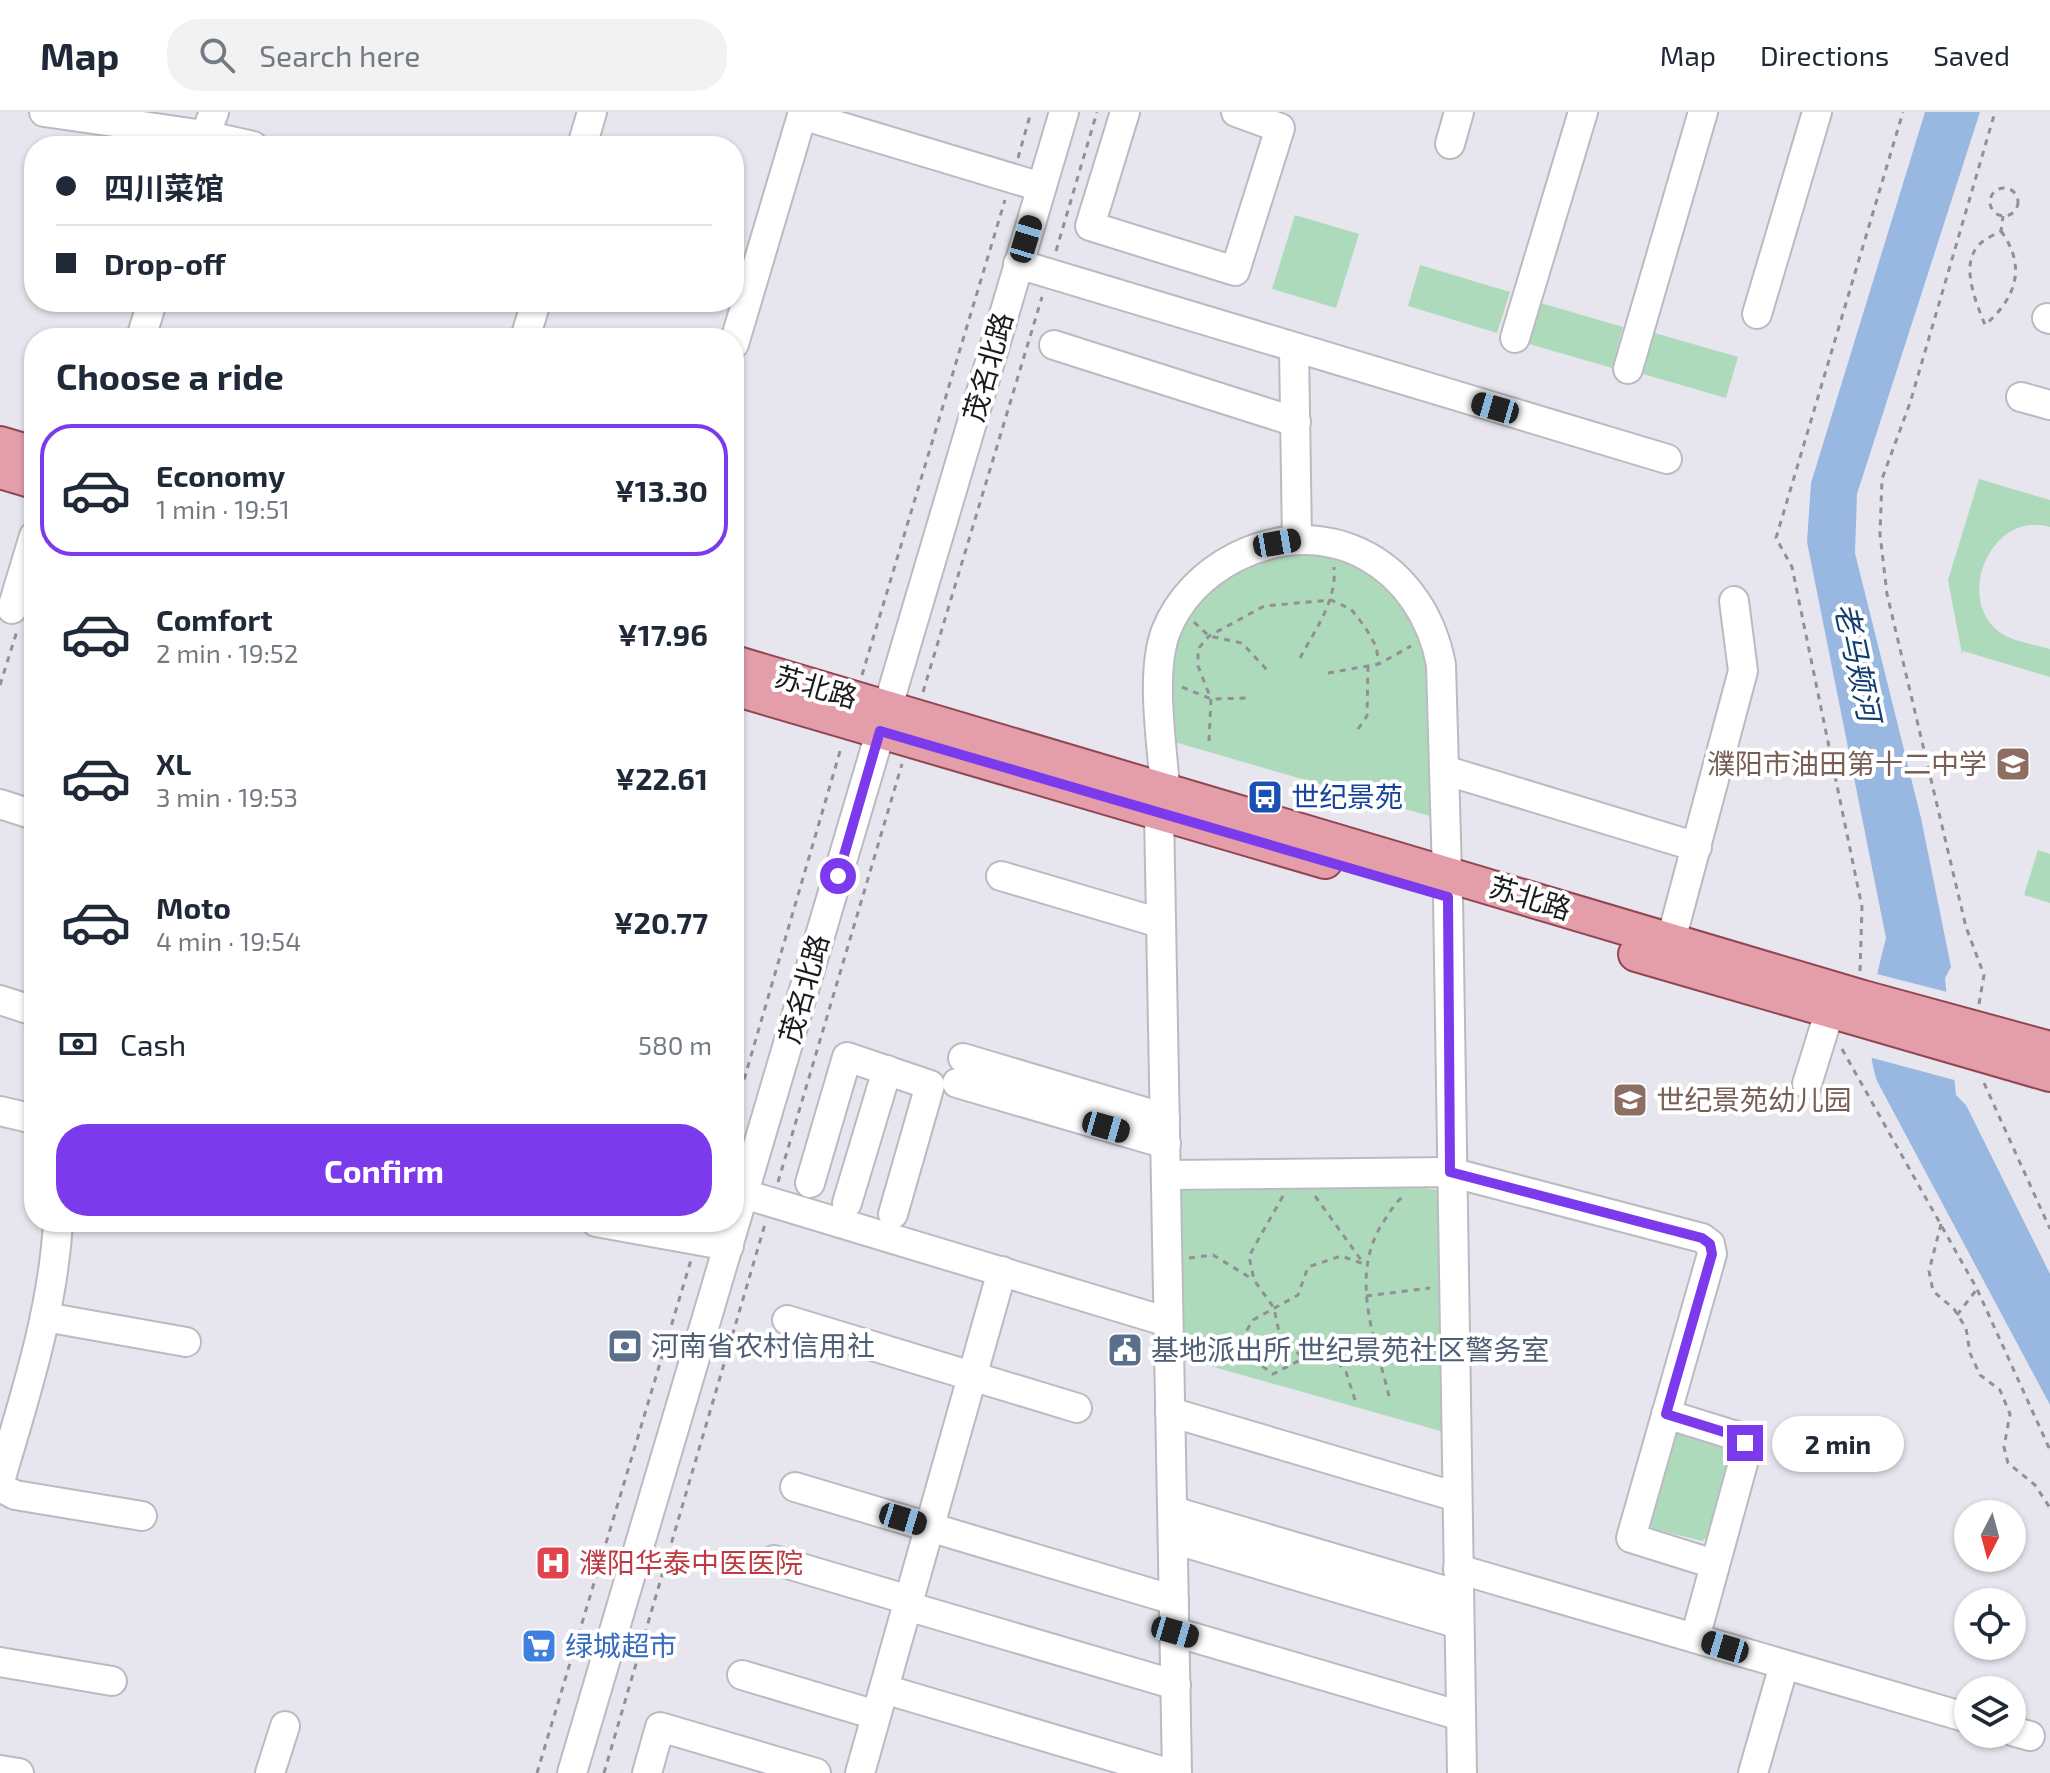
<!DOCTYPE html>
<html lang="en">
<head>
<meta charset="utf-8">
<style>
	body { margin:0; font-family:"Exo 2","Noto Sans SC",sans-serif; background:#f2f2f3; color:#1f2937; height:100vh; display:flex; flex-direction:column; font-size:30px; white-space:nowrap }
	* { box-sizing:border-box; margin:0 }
	p { font-size:26px; color:#747a83 }
	.icon { flex:none; width:44px; height:44px; fill:none; stroke:currentColor; stroke-width:2; stroke-linecap:round; stroke-linejoin:round }
	.map { position:relative; flex:1; overflow:hidden }
	.side { position:absolute; left:24px; top:216px; width:720px; height:904px; display:flex; flex-direction:column; background:#fff; border-radius:32px; box-shadow:0 2px 6px #0004 }
	.side>* { flex:none }
	.guide { position:absolute; left:24px; top:24px; width:720px; height:176px; border-radius:32px; box-shadow:0 2px 6px #0004; display:grid; align-content:center; height:176px; padding:0 32px; background:#fff }
	.needle { width:52px; rotate:186deg }
	.fabs { position:absolute; left:1954px; top:1388px; display:grid; gap:16px }
	.fabs a { display:grid; place-items:center; width:72px; height:72px; border-radius:50%; background:#fff; box-shadow:0 2px 6px #0004; font-size:40px }
	.end { position:absolute; width:36px; height:36px; margin:-18px; border:10px solid #7c3aed; background:#fff; box-shadow:0 0 0 4px #fff }
	.from { border-radius:50% }
	.bubble { position:absolute; height:56px; border-radius:28px; background:#fff; box-shadow:0 2px 6px #0004; font-size:26px; font-weight:700; line-height:56px; text-align:center }
	.car { position:absolute; width:24px; height:48px; margin:-24px -12px; border-radius:10px; box-shadow:0 0 6px 2px #0007; background:linear-gradient(#222 24%,#8ab4d8 0 40%,#222 0 76%,#8ab4d8 0 86%,#222 0) }
	.guide b { display:flex; align-items:center; gap:28px; height:76px; font-size:30px }
	.guide b+b { border-top:2px solid #e0e1e3 }
	.guide i { width:20px; height:20px; background:#1f2937 }
	ul { padding:0; list-style:none }
	li { display:flex; align-items:center; gap:24px; height:132px; margin:0 16px 12px; padding:0 16px; border:4px solid transparent; border-radius:32px }
	li div { flex:1 }
	li b { display:block; font-size:30px }
	li em { font-style:normal; font-weight:700 }
	li.selected { border-color:#7c3aed }
	li>.icon { width:72px; height:72px; stroke-width:1.5 }
	h2 { padding:0 32px; font-size:36px; line-height:96px }
	.pay { display:flex; align-items:center; gap:20px; height:88px; padding:0 32px; font-size:30px }
	.pay p { margin-inline-start:auto }
	.primary-button { display:flex; gap:16px; margin-top:auto; padding:16px 32px }
	.primary-button a { flex:1; height:92px; border-radius:32px; background:#7c3aed; color:#fff; font-size:32px; font-weight:700; line-height:92px; text-align:center }
	header { display:flex; align-items:center; gap:48px; box-sizing:border-box; height:112px; padding:0 40px; background:#fff; border-bottom:2px solid #e0e1e3 }
	header strong { font-size:38px }
	nav { display:flex; gap:44px; margin-inline-start:auto; font-size:28px }
	.search { width:560px; height:72px; background:#f2f2f3; display:flex; align-items:center; gap:20px; box-sizing:border-box; padding:0 28px; border-radius:32px; color:#747a83; font-size:30px }
	.map>svg:first-child { display:block }
	.grass { fill:#aedabc }
	.water { fill:#98b8e1 }
	.pier { fill:#e7e6ee }
	.lines { fill:none; stroke-linecap:round; stroke-linejoin:round }
	.minor-casing { stroke:#bbbac2; stroke-width:32 }
	.major-casing { stroke:#914653; stroke-width:38 }
	.path { stroke:#919096; stroke-width:3; stroke-dasharray:6 6; stroke-linecap:butt }
	.minor { stroke:#fff; stroke-width:28 }
	.major { stroke:#e39ea9; stroke-width:34 }
	.route { stroke:#7c3aed; stroke-width:10 }
	.labels { text-anchor:middle; stroke-width:8; stroke-linejoin:round; paint-order:stroke }
	.street-label { font-size:28px; fill:#1b1a1d; stroke:#fff }
	.education-label { font-size:28px; fill:#785e54; stroke:#fff; text-anchor:end }
	.transit-label { font-size:28px; fill:#164399; stroke:#fff; text-anchor:start }
	.service-label { font-size:28px; fill:#4e5e75; stroke:#fff; text-anchor:start }
	.health-label { font-size:28px; fill:#be3a42; stroke:#fff; text-anchor:start }
	.shop-label { font-size:28px; fill:#366cbe; stroke:#fff; text-anchor:start }
	.water-label { font-size:30px; font-style:italic; fill:#133e70; stroke:#fff }
</style>
</head>
<body>
<header>
<strong>Map</strong>
<div class="search"><svg class="icon" aria-label="search" viewBox="0 0 24 24"><circle cx="10" cy="10" r="6"/><path d="M15 15l6 6"/></svg>Search here</div>
<nav><a>Map</a><a>Directions</a><a>Saved</a></nav>
</header>
<div class="map">
<svg width="2050" height="1661" viewBox="0 0 2050 1661">
	<rect width="100%" height="100%" fill="#e7e6ee"/>
	<g class="grass">
		<polygon points="1295,103 1359,122 1336,196 1272,177"/>
		<polygon points="1420,153 1510,180 1497,221 1408,194"/>
		<polygon points="1534,189 1623,215 1612,256 1522,230"/>
		<polygon points="1648,219 1738,245 1726,286 1636,260"/>
		<path d="M 1979,367 L 2050,388 L 2050,415 C 1988,396 1950,497 2008,525 C 2021,531 2037,533 2050,537 L 2050,565 L 1963,539 L 1962,542 L 1948,468 Z"/>
		<path d="M 1324,437 L 1389,467 L 1426,529 L 1433,705 L 1171,629 C 1170,568 1162,527 1207,479 C 1220,465 1237,450 1257,444 C 1277,437 1303,439 1324,437 Z"/>
		<polygon points="2038,738 2050,742 2050,791 2024,783"/>
		<polygon points="1181,1075 1416,1075 1439,1078 1444,1320 1182,1246"/>
		<polygon points="1677,1319 1727,1330 1734,1338 1714,1421 1702,1429 1653,1417 1649,1412 1673,1322"/>
	</g>
	<path class="water" d="M 1925,0 L 1980,0 L 1857,382 L 1855,441 L 1921,706 L 1951,855 L 1945,866 L 1956,983 L 1966,993 L 2050,1162 L 2050,1293 L 1877,969 C 1862,924 1874,872 1886,826 L 1807,430 L 1811,371 Z"/>
	<polygon class="pier" points="1873,861 1951,881 1958,969 1865,944"/>
	<g class="lines">
		<defs>
			<g id="minor">
				<polyline points="44,0 204,23 253,34"/>
				<polyline points="1125,0 1090,114 1235,159 1280,16 1236,0"/>
				<polyline points="802,3 1041,75"/>
				<polyline points="1450,32 1459,0"/>
				<polyline points="201,34 214,0"/>
				<polyline points="582,34 592,0"/>
				<polyline points="1018,152 1667,347"/>
				<polyline points="1757,202 1817,0"/>
				<polyline points="2047,206 2050,207"/>
				<polyline points="141,226 152,190"/>
				<polyline points="525,226 536,190"/>
				<polyline points="1515,226 1583,0"/>
				<polyline points="734,232 803,0"/>
				<polyline points="1054,233 1296,310"/>
				<polyline points="1294,236 1297,428"/>
				<polyline points="1628,257 1703,0"/>
				<polyline points="2021,285 2050,293"/>
				<polyline points="12,497 34,424"/>
				<polyline points="1444,658 1697,735"/>
				<path d="M 1165,676 C 1162,631 1150,561 1166,519 C 1179,486 1205,461 1236,445 C 1330,398 1423,454 1441,553 L 1447,761"/>
				<polyline points="0,692 34,703"/>
				<polyline points="1159,701 1177,1661"/>
				<polyline points="1001,764 1160,811"/>
				<polyline points="1448,785 1462,1661"/>
				<polyline points="1671,828 1743,559 1734,489"/>
				<polyline points="0,888 34,899"/>
				<polyline points="963,946 1165,1006"/>
				<polyline points="957,971 1166,1032"/>
				<polyline points="1807,972 1829,901"/>
				<polyline points="0,999 34,1007"/>
				<polyline points="1166,1063 1450,1060 1702,1126 1710,1132 1712,1142 1631,1426 1714,1452"/>
				<polyline points="810,1071 847,945 930,973 893,1102"/>
				<polyline points="744,1082 1168,1210"/>
				<polyline points="847,1091 887,958"/>
				<polyline points="596,1110 729,1134"/>
				<polyline points="45,1205 186,1230"/>
				<polyline points="787,1208 1077,1296"/>
				<polyline points="1170,1300 1457,1385"/>
				<polyline points="1666,1302 1740,1325 1745,1331 1745,1344 1695,1526"/>
				<path d="M 0,1369 C 25,1284 53,1199 58,1110"/>
				<polyline points="0,1375 15,1383 142,1404"/>
				<polyline points="795,1375 1174,1488"/>
				<polyline points="1173,1399 1459,1483"/>
				<polyline points="1173,1427 1459,1512"/>
				<polyline points="774,1448 909,1488"/>
				<polyline points="1458,1457 1968,1606"/>
				<polyline points="907,1494 1176,1573"/>
				<polyline points="1175,1520 1461,1604"/>
				<polyline points="0,1550 112,1569"/>
				<polyline points="742,1563 876,1603"/>
				<polyline points="884,1577 1168,1661"/>
				<polyline points="2012,1619 2030,1624"/>
				<polyline points="0,1658 19,1661"/>
				<polyline points="270,1661 285,1614"/>
				<polyline points="572,1661 1064,0"/>
				<polyline points="647,1661 660,1615 816,1661"/>
				<polyline points="860,1661 1002,1159"/>
				<polyline points="1753,1661 1784,1553"/>
			</g>
			<g id="major">
				<polyline points="0,332 34,342"/>
				<polyline points="0,359 34,369"/>
				<polyline points="734,551 1863,886 2050,937"/>
				<polyline points="734,576 1325,749"/>
				<polyline points="1636,842 2050,962"/>
			</g>
		</defs>
		<use href="#minor" class="minor-casing"/>
		<use href="#major" class="major-casing"/>
		<g class="path">
			<polyline points="1018,46 1031,0"/>
			<circle cx="2004" cy="90" r="14"/>
			<path d="M 2001,119 C 2027,155 2016,186 1985,213 C 1977,192 1959,153 1979,133 C 1984,127 1994,123 2001,119 L 2003,104"/>
			<polyline points="1056,139 1097,0"/>
			<polyline points="1194,510 1209,524 1242,531 1268,559"/>
			<path d="M 1300,546 C 1316,516 1337,489 1334,455"/>
			<polyline points="1328,561 1379,552 1411,534"/>
			<polyline points="862,563 1005,88"/>
			<polyline points="0,573 17,519"/>
			<polyline points="1182,575 1211,587 1249,586"/>
			<polyline points="923,580 1042,185"/>
			<polyline points="1358,617 1367,604 1368,555"/>
			<polyline points="1209,629 1211,587 1198,554 1198,537 1209,524 1264,494 1331,488 1351,497 1365,515 1376,534 1379,552"/>
			<polyline points="1860,859 1862,795 1792,455 1776,426 1903,0"/>
			<polyline points="1979,892 1984,863 1966,815 1887,482 1880,422 1882,367 1910,291 1995,0"/>
			<polyline points="1842,937 1977,1177 2050,1338"/>
			<polyline points="1984,971 2050,1117"/>
			<polyline points="734,1002 841,636"/>
			<polyline points="778,1070 902,652"/>
			<polyline points="1283,1084 1249,1144 1254,1168 1274,1196 1280,1225 1302,1245"/>
			<polyline points="1315,1084 1364,1152"/>
			<polyline points="1941,1112 1929,1159 1933,1179 1954,1197 1966,1216 1970,1241 1980,1263 2000,1278 2010,1302 2004,1335 2008,1351 2035,1373 2050,1396"/>
			<polyline points="1189,1146 1213,1143 1254,1168"/>
			<polyline points="1366,1184 1430,1176"/>
			<polyline points="1957,1203 1977,1177"/>
			<path d="M 1389,1284 C 1375,1226 1348,1163 1384,1109 C 1390,1100 1395,1090 1404,1084"/>
			<polyline points="1355,1288 1346,1260 1334,1246 1304,1246 1273,1262 1258,1251 1244,1223 1253,1208 1298,1183 1308,1155 1341,1144 1364,1152"/>
			<polyline points="537,1661 691,1148"/>
			<polyline points="604,1661 765,1112"/>
		</g>
		<use href="#minor" class="minor"/>
		<use href="#major" class="major"/>
	</g>
	<g class="lines">
		<polyline class="route" points="838,764 880,619 1448,785 1450,1060 1702,1126 1710,1132 1712,1142 1666,1302 1740,1325 1745,1331"/>
	</g>
	<defs>
		<symbol id="school-square" viewBox="-11 -11 22 22"><rect x="-9" y="-9" width="18" height="18" rx="4" fill="#8d6e63" stroke="#fff"/><path d="M0-5L7-2L0 1L-7-2ZM-4 1L0 2.5L4 1V4Q0 6-4 4Z" fill="#fff"/></symbol>
		<symbol id="bus-square" viewBox="-11 -11 22 22"><rect x="-9" y="-9" width="18" height="18" rx="4" fill="#1a4fb4" stroke="#fff"/><path d="M-5-6H5V4H4V6H2V4H-2V6H-4V4H-5ZM-3.5-4V0h7V-4ZM-3.5 1.2v1.5H-2V1.2ZM2 1.2v1.5H3.5V1.2Z" fill="#fff"/></symbol>
		<symbol id="bank-square" viewBox="-11 -11 22 22"><rect x="-9" y="-9" width="18" height="18" rx="4" fill="#5c6f8a" stroke="#fff"/><path d="M-6-4H6V4H-6ZM0-2.3a2.3 2.3 0 1 0 0 4.6a2.3 2.3 0 1 0 0-4.6Z" fill="#fff"/></symbol>
		<symbol id="civic-square" viewBox="-11 -11 22 22"><rect x="-9" y="-9" width="18" height="18" rx="4" fill="#5c6f8a" stroke="#fff"/><path d="M-.6-6.5H3V-4.5H.6V-3L4-1V1h2V6H-6V1h2V-1L-.6-3ZM-1.2 2.5V6h2.4V2.5Z" fill="#fff"/></symbol>
		<symbol id="hospital-square" viewBox="-11 -11 22 22"><rect x="-9" y="-9" width="18" height="18" rx="4" fill="#e0444e" stroke="#fff"/><path d="M-5-5h3v3.5h4V-5h3V5h-3V1.5h-4V5h-3Z" fill="#fff"/></symbol>
		<symbol id="supermarket-square" viewBox="-11 -11 22 22"><rect x="-9" y="-9" width="18" height="18" rx="4" fill="#3f7fe0" stroke="#fff"/><path d="M-6-5.5h2.5l.6 2H6L4.5 2H-2.5L-4.4-4H-6ZM-1.5 3.2a1.3 1.3 0 1 0 .1 0ZM3 3.2a1.3 1.3 0 1 0 .1 0Z" fill="#fff"/></symbol>
	</defs>
	<g fill-rule="evenodd">
		<use href="#school-square" x="1993" y="632" width="40" height="40"/>
		<use href="#bus-square" x="1245" y="665" width="40" height="40"/>
		<use href="#school-square" x="1610" y="968" width="40" height="40"/>
		<use href="#bank-square" x="605" y="1214" width="40" height="40"/>
		<use href="#civic-square" x="1105" y="1218" width="40" height="40"/>
		<use href="#hospital-square" x="533" y="1431" width="40" height="40"/>
		<use href="#supermarket-square" x="519" y="1514" width="40" height="40"/>
	</g>
	<g class="labels">
		<g class="street-label">
			<text transform="translate(988 255) rotate(-74)" y="10">茂名北路</text>
			<text transform="translate(816 575) rotate(16)" y="10">苏北路</text>
			<text transform="translate(1530 786) rotate(17)" y="10">苏北路</text>
			<text transform="translate(804 877) rotate(-74)" y="10">茂名北路</text>
		</g>
		<g class="education-label">
			<text x="1987" y="662">濮阳市油田第十二中学</text>
			<text x="1656" y="998" text-anchor="start">世纪景苑幼儿园</text>
		</g>
		<g class="transit-label">
			<text x="1291" y="695">世纪景苑</text>
		</g>
		<g class="service-label">
			<text x="651" y="1244">河南省农村信用社</text>
			<text x="1151" y="1248">基地派出所 世纪景苑社区警务室</text>
		</g>
		<g class="health-label">
			<text x="579" y="1461">濮阳华泰中医医院</text>
		</g>
		<g class="shop-label">
			<text x="565" y="1544">绿城超市</text>
		</g>
		<g class="water-label">
			<text transform="translate(1857 550) rotate(78)" y="10">老马颊河</text>
		</g>
	</g>
</svg>
<div class="fabs">
<a><svg class="needle" viewBox="-14 -14 28 28"><path d="M0-13l5 13h-10z" fill="#e53935"/><path d="M0 13l5-13h-10z" fill="#747a83"/></svg></a>
<a><svg class="icon" aria-label="locate" viewBox="0 0 24 24"><circle cx="12" cy="12" r="6"/><path d="M12 2v4M12 18v4M2 12h4M18 12h4"/></svg></a>
<a><svg class="icon" aria-label="layers" viewBox="0 0 24 24"><path d="M12 4l9 5-9 5-9-5zM3 14l9 5 9-5"/></svg></a>
</div>
<i class="end from" style="left:838px;top:764px"></i>
<i class="end" style="left:1745px;top:1331px"></i>
<div class="bubble" style="left:1772px;top:1304px;width:132px">2 min</div>
<i class="car" style="left:1026px;top:127px;rotate:17deg"></i>
<i class="car" style="left:1495px;top:296px;rotate:286deg"></i>
<i class="car" style="left:1277px;top:431px;rotate:80deg"></i>
<i class="car" style="left:1106px;top:1015px;rotate:106deg"></i>
<i class="car" style="left:903px;top:1407px;rotate:107deg"></i>
<i class="car" style="left:1175px;top:1520px;rotate:106deg"></i>
<i class="car" style="left:1725px;top:1535px;rotate:287deg"></i>
<div class="guide">
<b><i class="from"></i>四川菜馆</b>
<b><i></i>Drop-off</b>
</div>
<section class="side">
<h2>Choose a ride</h2>
<ul>
<li class="selected"><svg class="icon" aria-label="car" viewBox="0 0 24 24"><path d="M5 17H2v-5l4-1 3-4h7l3 4 3 1v5h-3M9 17h6M6 11h13"/><circle cx="7" cy="17" r="2"/><circle cx="17" cy="17" r="2"/></svg><div><b>Economy</b><p>1 min · 19:51</p></div><em>¥13.30</em></li>
<li><svg class="icon" aria-label="car" viewBox="0 0 24 24"><path d="M5 17H2v-5l4-1 3-4h7l3 4 3 1v5h-3M9 17h6M6 11h13"/><circle cx="7" cy="17" r="2"/><circle cx="17" cy="17" r="2"/></svg><div><b>Comfort</b><p>2 min · 19:52</p></div><em>¥17.96</em></li>
<li><svg class="icon" aria-label="car" viewBox="0 0 24 24"><path d="M5 17H2v-5l4-1 3-4h7l3 4 3 1v5h-3M9 17h6M6 11h13"/><circle cx="7" cy="17" r="2"/><circle cx="17" cy="17" r="2"/></svg><div><b>XL</b><p>3 min · 19:53</p></div><em>¥22.61</em></li>
<li><svg class="icon" aria-label="car" viewBox="0 0 24 24"><path d="M5 17H2v-5l4-1 3-4h7l3 4 3 1v5h-3M9 17h6M6 11h13"/><circle cx="7" cy="17" r="2"/><circle cx="17" cy="17" r="2"/></svg><div><b>Moto</b><p>4 min · 19:54</p></div><em>¥20.77</em></li>
</ul>
<div class="pay"><svg class="icon" aria-label="cash" viewBox="0 0 24 24"><path d="M3 7h18v10H3z"/><circle cx="12" cy="12" r="2"/></svg>Cash<p>580 m</p></div>
<div class="primary-button"><a>Confirm</a></div>
</section>
</div>
</body>
</html>
